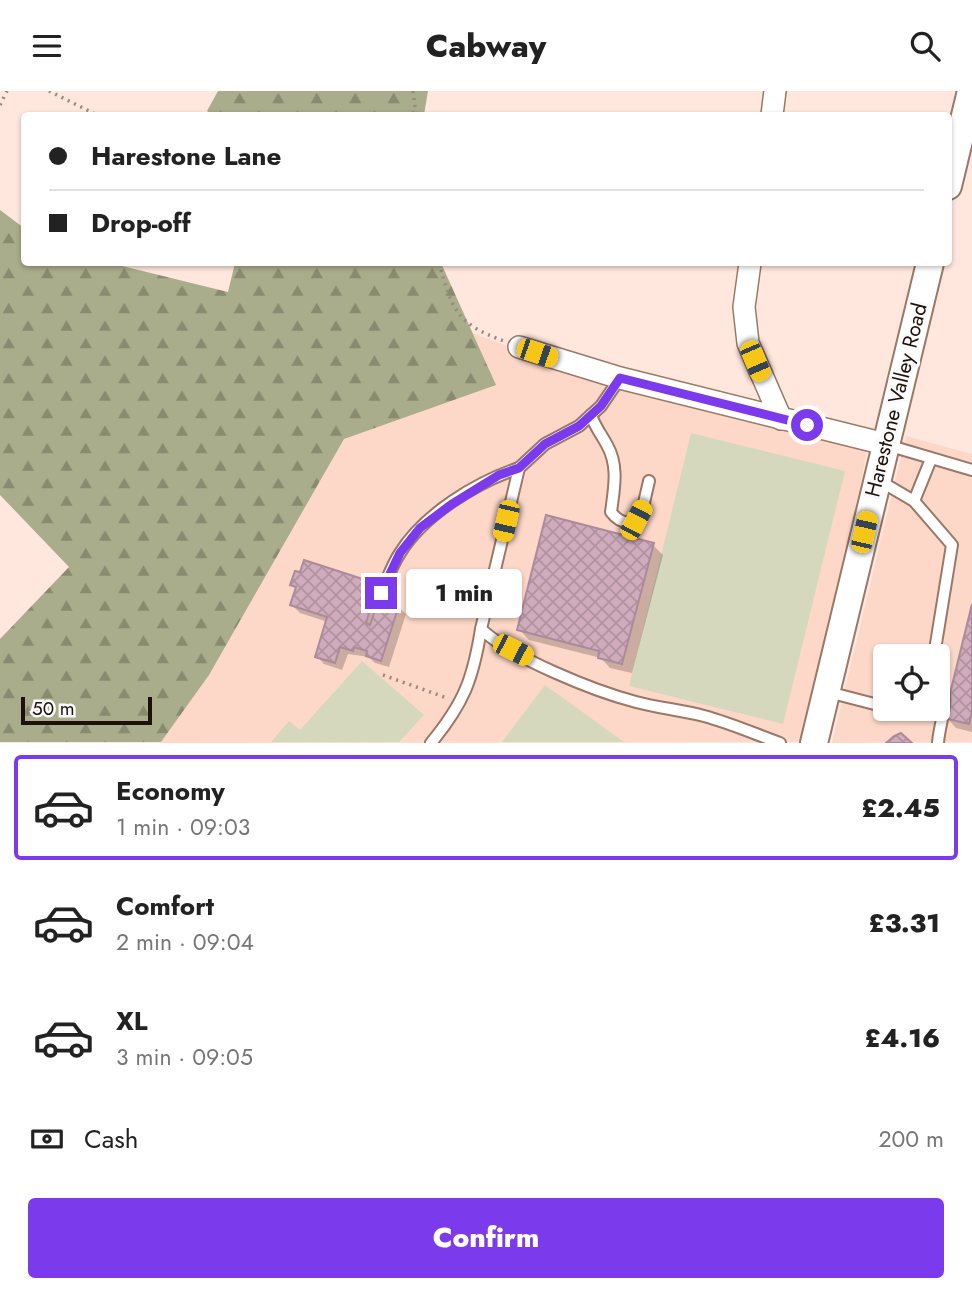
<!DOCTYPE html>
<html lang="en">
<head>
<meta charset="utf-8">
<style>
	body { margin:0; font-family:Jost,sans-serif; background:#f2f2f2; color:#222; height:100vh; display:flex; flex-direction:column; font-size:26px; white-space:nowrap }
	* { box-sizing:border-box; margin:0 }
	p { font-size:23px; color:#767676 }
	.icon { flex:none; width:38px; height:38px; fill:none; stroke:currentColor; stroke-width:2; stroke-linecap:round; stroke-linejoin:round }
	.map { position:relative; height:652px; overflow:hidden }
	.sheet { display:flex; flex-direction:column; background:#fff; flex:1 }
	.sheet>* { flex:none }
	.guide { position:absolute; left:21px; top:21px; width:931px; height:154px; border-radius:7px; box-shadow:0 2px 5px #0004; display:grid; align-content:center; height:154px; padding:0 28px; background:#fff }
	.controls { position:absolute; left:873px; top:553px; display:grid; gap:14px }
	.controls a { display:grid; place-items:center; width:77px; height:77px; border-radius:7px; background:#fff; box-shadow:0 2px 5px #0004; font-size:35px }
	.scale { position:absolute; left:21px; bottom:18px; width:131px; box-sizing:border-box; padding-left:7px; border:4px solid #1e110c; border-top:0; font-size:19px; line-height:24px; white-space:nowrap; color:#1e110c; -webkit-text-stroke:5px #fafafa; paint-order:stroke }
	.end { position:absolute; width:32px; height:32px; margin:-16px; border:9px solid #7c3aed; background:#fff; box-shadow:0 0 0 4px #fff }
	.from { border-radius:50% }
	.bubble { position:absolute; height:49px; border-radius:7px; background:#fff; box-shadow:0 2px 5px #0004; font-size:23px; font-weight:800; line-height:49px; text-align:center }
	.car { position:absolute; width:21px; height:42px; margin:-21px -10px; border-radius:9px; box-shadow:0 0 5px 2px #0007; background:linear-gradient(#f5c518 24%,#345 0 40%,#f5c518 0 76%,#345 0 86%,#f5c518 0) }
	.guide b { display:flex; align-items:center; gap:24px; height:66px; font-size:26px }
	.guide b+b { border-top:2px solid #e0e0e0 }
	.guide i { width:18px; height:18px; background:#222 }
	ul { padding:12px 0 0; list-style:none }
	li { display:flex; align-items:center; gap:21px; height:105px; margin:0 14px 10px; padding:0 14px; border:4px solid transparent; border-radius:7px }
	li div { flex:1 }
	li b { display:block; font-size:26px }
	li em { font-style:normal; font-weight:800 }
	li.active { border-color:#7c3aed }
	li>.icon { width:63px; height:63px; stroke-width:1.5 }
	.pay { display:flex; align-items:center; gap:18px; height:77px; padding:0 28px; font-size:26px }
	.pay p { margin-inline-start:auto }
	.button { display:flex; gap:14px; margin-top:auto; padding:14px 28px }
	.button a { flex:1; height:80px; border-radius:7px; background:#7c3aed; color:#fff; font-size:28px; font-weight:800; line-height:80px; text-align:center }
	header { display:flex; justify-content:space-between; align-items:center; height:91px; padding:0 28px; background:#fff; font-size:32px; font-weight:800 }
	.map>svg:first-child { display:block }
	.built { fill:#fdd8c8; fill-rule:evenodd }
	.forest { fill:url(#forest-firs) }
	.green { fill:#d5d8bc }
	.shadow { fill:#0003 }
	.building { fill:url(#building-cross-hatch); stroke:#ad8a9b; stroke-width:2 }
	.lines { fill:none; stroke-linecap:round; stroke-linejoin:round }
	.service-casing { stroke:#9a7869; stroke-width:14 }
	.minor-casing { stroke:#9a7869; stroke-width:24 }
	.tertiary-casing { stroke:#9a7869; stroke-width:30 }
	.path { stroke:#9a877f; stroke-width:3.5; stroke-dasharray:2 5; stroke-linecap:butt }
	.service { stroke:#fff; stroke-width:10 }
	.minor { stroke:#fff; stroke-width:21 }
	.tertiary { stroke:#fff; stroke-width:26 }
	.route { stroke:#7c3aed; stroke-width:9 }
	.labels { text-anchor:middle; stroke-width:6; stroke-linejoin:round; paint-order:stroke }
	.street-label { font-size:21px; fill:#1e110c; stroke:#fafafa }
</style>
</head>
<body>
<header><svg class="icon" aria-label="menu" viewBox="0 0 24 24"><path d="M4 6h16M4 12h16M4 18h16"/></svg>Cabway<svg class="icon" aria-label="search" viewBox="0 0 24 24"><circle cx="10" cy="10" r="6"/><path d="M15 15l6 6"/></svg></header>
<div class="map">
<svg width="972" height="652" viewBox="0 0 972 652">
	<defs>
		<pattern id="forest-firs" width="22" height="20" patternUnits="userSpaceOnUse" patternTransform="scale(1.75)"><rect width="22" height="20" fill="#a9ad8b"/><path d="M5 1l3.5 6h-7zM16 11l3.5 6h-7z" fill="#898b70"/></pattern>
		<pattern id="building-cross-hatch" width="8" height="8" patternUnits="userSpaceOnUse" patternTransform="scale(1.75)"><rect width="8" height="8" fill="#cfabbc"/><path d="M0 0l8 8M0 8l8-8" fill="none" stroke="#b192a0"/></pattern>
	</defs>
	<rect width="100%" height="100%" fill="#ffe7dd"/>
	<g class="built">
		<polygon points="440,230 593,287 868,356 808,651 161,652 202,483"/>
		<path d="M 906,345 L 972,363 L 972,651 L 832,652 ZM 886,565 L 938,565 L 938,618 L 886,618 Z"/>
	</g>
	<g class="forest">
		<polygon points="218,0 428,0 424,24 213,24 207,20"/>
		<polygon points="0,119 24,137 24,172 110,172 228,201 235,172 441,172 496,294 344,348 209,584 161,651 0,651 0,548 69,476 0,404"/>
	</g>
	<g class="green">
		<polygon points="691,342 845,380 783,633 629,595"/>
		<polygon points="362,570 424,624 399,651 271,651 289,630 300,639"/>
		<polygon points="545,594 624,651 502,651"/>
	</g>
	<g class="shadow">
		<polygon points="653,454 663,464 632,582 610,577 601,567 529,549 519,538"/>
		<polygon points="305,471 378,495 385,503 383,510 398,516 406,523 389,576 375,572 369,566 348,563 342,579 324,573 317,565 328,531 300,522 292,514 297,498 292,493 301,484"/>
		<polygon points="972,521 972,641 956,637 946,626"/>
	</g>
	<g class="building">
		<polygon points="546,424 654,452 622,573 598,567 599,560 517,539"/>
		<polygon points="304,469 378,493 366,532 370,534 379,507 399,514 381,570 366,565 367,560 354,556 353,560 340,556 335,572 315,566 327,526 290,514 296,496 290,494 295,480 300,481"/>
		<polygon points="972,513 972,621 969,633 944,627"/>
		<polygon points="901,642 912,652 886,652 894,645"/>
	</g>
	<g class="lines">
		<defs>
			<g id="service">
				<path d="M 620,287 L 601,315 L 579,335 L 545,353 L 519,377 L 481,538 C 512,567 594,600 636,611 C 658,617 682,619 704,625 C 730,632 755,643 780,652"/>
				<path d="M 591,324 C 595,336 601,343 607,354 C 619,375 614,398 611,421 C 618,430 625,434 636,429 L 643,416 L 649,390"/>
				<polyline points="887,354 972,379"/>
				<polyline points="880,390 914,410 952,454 934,565"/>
				<polyline points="914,410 931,368"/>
				<path d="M 381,502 C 387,489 392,474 400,462 C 424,423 477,391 519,377"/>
				<polyline points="828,601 886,616"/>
				<polyline points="894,618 913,618"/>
				<path d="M 431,652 C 464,612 473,588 481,538"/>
				<path d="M 938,652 C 939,633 952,603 938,589"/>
			</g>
			<g id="minor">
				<polyline points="772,24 775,0"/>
				<polyline points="750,172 744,216 748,252 781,328"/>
				<polyline points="519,256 620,287 885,353"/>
			</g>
			<g id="tertiary">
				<polyline points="948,95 971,0"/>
				<polyline points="814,652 930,172"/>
			</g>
		</defs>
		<use href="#service" class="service-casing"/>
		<use href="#minor" class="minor-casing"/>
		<use href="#tertiary" class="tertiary-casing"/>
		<g class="path">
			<polyline points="49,0 97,24"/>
			<polyline points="413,0 416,24"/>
			<polyline points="0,14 7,0"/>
			<path d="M 439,172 C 452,218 456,233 504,250"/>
			<polyline points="383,584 447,607"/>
		</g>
		<use href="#service" class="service"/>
		<use href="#minor" class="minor"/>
		<use href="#tertiary" class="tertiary"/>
	</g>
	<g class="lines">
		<polyline class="route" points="381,502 400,462 420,437 452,413 499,384 519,377 545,353 579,335 601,315 620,287 807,334"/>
	</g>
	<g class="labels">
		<g class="street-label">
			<text transform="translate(896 309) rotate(-76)" y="7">Harestone Valley Road</text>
		</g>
	</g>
</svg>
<div class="controls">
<a><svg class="icon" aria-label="locate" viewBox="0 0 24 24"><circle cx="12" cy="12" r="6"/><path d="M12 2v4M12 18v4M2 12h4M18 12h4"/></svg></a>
</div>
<div class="scale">50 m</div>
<i class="end from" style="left:807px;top:334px"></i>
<i class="end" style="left:381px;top:502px"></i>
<div class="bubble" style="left:406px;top:478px;width:116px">1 min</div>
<i class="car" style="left:537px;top:262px;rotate:109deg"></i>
<i class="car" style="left:755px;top:270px;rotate:157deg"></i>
<i class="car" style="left:636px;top:429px;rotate:28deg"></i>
<i class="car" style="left:506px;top:430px;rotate:193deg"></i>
<i class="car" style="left:864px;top:441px;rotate:13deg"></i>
<i class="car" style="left:513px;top:559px;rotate:117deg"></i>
<div class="guide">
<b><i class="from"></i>Harestone Lane</b>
<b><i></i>Drop-off</b>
</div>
</div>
<section class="sheet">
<ul>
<li class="active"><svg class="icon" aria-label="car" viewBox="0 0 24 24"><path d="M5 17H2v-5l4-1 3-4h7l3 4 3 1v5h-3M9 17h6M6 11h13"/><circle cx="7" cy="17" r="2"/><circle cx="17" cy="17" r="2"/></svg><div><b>Economy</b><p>1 min · 09:03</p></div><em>£2.45</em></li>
<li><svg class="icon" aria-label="car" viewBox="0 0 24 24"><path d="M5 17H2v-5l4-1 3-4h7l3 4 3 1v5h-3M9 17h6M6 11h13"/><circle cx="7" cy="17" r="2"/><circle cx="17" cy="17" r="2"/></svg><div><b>Comfort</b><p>2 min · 09:04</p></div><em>£3.31</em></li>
<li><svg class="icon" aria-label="car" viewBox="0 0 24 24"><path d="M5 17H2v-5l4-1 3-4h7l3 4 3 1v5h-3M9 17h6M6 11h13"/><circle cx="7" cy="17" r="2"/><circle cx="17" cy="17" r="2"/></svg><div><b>XL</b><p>3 min · 09:05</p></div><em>£4.16</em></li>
</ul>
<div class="pay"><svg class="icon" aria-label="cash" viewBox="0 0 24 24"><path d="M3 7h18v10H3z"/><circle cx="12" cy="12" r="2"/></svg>Cash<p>200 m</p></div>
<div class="button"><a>Confirm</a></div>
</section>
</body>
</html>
